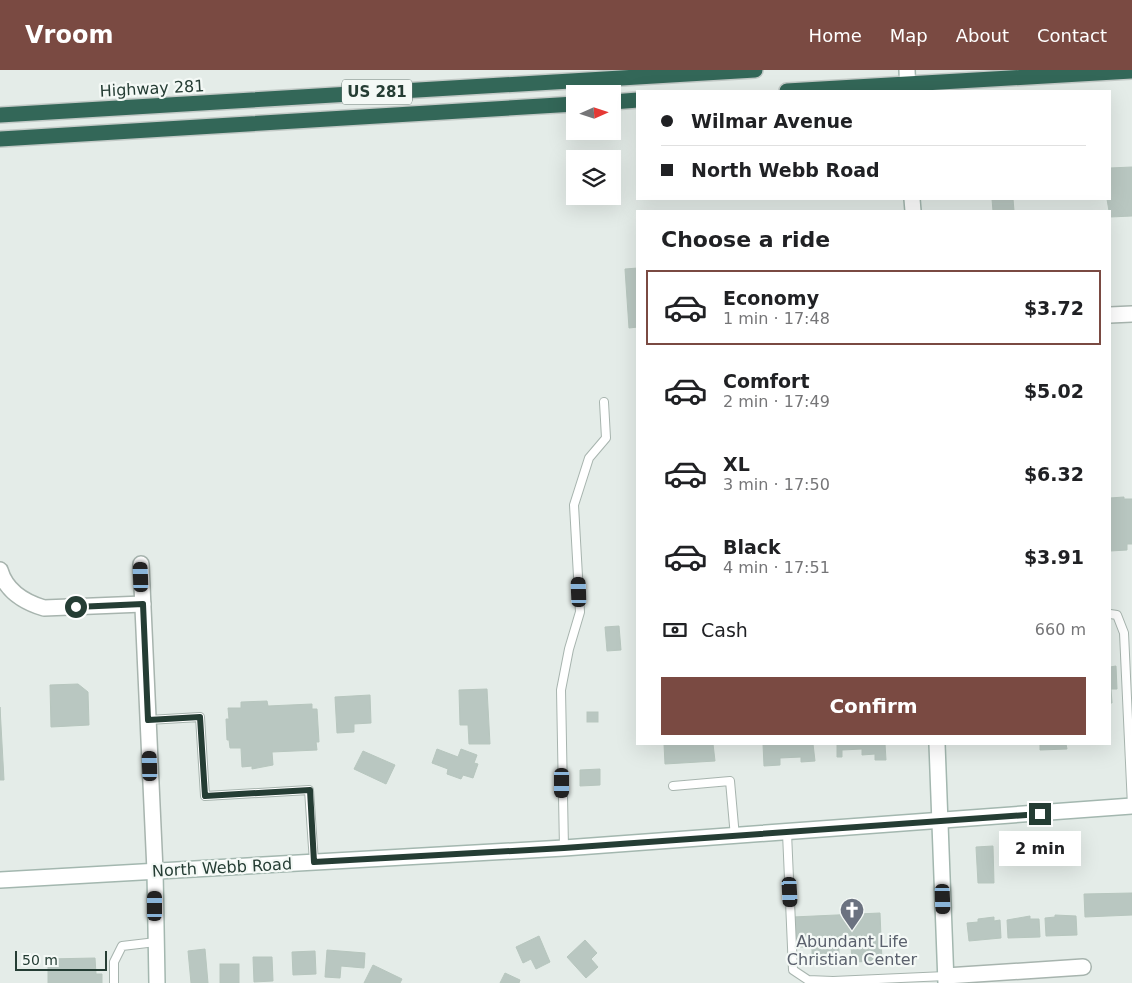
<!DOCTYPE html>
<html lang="en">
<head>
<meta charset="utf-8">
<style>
	body { margin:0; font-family:"DejaVu Sans",sans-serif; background:#f6f6f6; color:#202124; height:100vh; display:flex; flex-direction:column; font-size:19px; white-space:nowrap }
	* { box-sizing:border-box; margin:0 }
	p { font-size:16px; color:#757577 }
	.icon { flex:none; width:28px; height:28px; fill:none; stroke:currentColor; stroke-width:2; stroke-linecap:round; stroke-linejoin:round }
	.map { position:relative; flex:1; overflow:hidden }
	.details { position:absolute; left:636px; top:140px; width:475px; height:535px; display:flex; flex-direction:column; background:#fff; border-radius:0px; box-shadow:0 5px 20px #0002 }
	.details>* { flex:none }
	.hud { position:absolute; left:636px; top:20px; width:475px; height:110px; border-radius:0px; box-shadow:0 5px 20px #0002; display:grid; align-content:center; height:110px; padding:0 25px; background:#fff }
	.needle { width:32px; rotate:87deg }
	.fabs { position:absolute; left:566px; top:15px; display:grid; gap:10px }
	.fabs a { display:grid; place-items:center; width:55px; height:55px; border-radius:0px; background:#fff; box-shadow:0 5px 20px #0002; font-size:25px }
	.scale { position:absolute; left:15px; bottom:12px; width:92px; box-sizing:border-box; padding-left:5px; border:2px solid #253d34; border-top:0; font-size:14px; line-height:18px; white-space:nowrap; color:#253d34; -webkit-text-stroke:4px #f4f9f6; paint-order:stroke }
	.end { position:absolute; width:22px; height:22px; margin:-11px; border:6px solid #253d34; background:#fff; box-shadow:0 0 0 2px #fff }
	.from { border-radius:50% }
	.bubble { position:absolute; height:35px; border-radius:0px; background:#fff; box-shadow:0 5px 20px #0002; font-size:16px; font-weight:800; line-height:35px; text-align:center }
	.car { position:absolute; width:15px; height:30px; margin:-15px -8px; border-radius:6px; box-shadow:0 0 4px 1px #0007; background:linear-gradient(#222 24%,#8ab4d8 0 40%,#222 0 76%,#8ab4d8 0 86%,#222 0) }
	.hud b { display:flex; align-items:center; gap:18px; height:48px; font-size:19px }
	.hud b+b { border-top:1px solid #e0e0e0 }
	.hud i { width:12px; height:12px; background:#202124 }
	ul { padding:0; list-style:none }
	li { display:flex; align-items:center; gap:15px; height:75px; margin:0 10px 8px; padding:0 15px; border:2px solid transparent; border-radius:0px }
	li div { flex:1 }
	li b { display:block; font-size:19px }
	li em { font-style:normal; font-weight:800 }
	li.selected { border-color:#7a4a42 }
	li>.icon { width:45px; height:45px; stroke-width:1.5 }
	h2 { padding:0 25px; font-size:22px; line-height:60px }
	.pay { display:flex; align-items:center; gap:12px; height:55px; padding:0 25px; font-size:19px }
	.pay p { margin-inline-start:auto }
	.primary-button { display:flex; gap:10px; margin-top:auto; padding:10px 25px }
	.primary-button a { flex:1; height:58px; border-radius:0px; background:#7a4a42; color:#fff; font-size:20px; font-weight:800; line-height:58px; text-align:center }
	header { display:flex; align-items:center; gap:30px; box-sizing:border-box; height:70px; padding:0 25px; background:#7a4a42; color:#fff }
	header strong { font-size:24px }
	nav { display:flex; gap:28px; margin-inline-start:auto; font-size:18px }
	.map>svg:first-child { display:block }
	.building { fill:#b9c7c1; stroke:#b7c6be }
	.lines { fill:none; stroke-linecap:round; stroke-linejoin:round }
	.lane-casing { stroke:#a7b4ae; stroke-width:10 }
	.street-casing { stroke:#a7b4ae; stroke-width:18 }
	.secondary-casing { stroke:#a3b7af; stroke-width:18 }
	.highway-casing { stroke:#c2c9c6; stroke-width:18 }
	.lane { stroke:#fff; stroke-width:8 }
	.street { stroke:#fff; stroke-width:15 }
	.secondary { stroke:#fff; stroke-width:15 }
	.highway { stroke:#336758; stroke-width:15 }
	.route { stroke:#253d34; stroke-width:6 }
	.labels { text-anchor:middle; stroke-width:4.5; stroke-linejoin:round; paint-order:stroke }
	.shield { fill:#f4f9f6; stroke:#63756e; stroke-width:1 }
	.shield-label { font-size:15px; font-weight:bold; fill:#253d34 }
	.street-label { font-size:16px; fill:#253d34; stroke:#f4f9f6 }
	.worship-label { font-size:16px; fill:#5b616d; stroke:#f4f9f6 }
</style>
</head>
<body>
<header>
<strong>Vroom</strong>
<nav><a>Home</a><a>Map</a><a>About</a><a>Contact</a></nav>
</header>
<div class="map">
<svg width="1132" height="913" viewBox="0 0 1132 913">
	<rect width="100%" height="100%" fill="#e4ece8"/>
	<g class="building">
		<polygon points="1132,97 1132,146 1110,147 1107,129 1110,129 1110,98"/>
		<polygon points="992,129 1013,129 1014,141 993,141"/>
		<polygon points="638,198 638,257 629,258 625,199"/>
		<polygon points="1124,427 1124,429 1132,429 1132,474 1127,474 1127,480 1110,481 1110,428"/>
		<polygon points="619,556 621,580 607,581 605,557"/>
		<polygon points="1116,596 1117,619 1111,619 1112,633 1110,633 1110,597"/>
		<polygon points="78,614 88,622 89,655 51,657 50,615"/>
		<polygon points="487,619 490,674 469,674 468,655 460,655 459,620"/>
		<polygon points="370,625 371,653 354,654 354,662 337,663 335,627"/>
		<polygon points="267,631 268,636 312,634 312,639 317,639 319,672 316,672 317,680 272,682 273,695 252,699 252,696 242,697 241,678 230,678 229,670 227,670 226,649 229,649 228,638 241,638 241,632"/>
		<polygon points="0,637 4,710 0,710"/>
		<rect x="587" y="642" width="11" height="10"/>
		<polygon points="664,674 713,674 715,691 665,694"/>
		<polygon points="763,674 813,674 815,691 801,692 801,687 780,688 780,695 764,696"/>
		<polygon points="837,674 885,674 886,690 875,690 875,684 862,685 862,679 842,680 842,687 837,687"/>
		<polygon points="1040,674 1066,674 1067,679 1040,680"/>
		<polygon points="437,679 458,687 461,679 477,685 474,693 478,694 473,708 463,705 461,709 447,704 448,699 432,693"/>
		<polygon points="363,681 395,695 386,714 354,699"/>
		<polygon points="600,699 600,715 580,716 580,700"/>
		<polygon points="993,776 994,813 978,813 976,777"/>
		<polygon points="1132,823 1132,845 1085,847 1084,824"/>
		<polygon points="880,843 882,891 852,892 851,875 839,875 839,883 812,884 812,877 794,877 793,847"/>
		<polygon points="1055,845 1076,846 1077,865 1046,866 1045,848 1055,847"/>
		<polygon points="1030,846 1030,849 1039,849 1040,867 1008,868 1007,850"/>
		<polygon points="994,847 994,851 1000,850 1001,868 969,871 967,853 978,852 978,849"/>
		<polygon points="539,866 550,892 536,899 531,889 523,893 516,877"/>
		<polygon points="585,870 597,883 591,889 598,897 586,908 567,887"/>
		<polygon points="205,879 208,913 191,913 188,881"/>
		<polygon points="327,880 365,883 364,898 341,896 340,908 325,907"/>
		<polygon points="315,881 316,904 293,905 292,882"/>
		<polygon points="253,887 272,887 273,911 254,912"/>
		<polygon points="95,888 96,904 102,904 102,913 48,913 48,889"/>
		<rect x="220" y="894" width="19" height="19"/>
		<polygon points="373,895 402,909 400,913 364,913"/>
		<polygon points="505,903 520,910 519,913 500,913"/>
	</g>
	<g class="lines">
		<defs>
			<g id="lane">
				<polyline points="1110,544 1117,545 1124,563 1132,736"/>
				<polyline points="148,650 200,647 205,726 309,720 314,792"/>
				<polyline points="673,716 730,711 735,767"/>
				<polyline points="787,763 793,900 808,910 833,911 946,906"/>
				<polyline points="564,778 561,620 569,579 580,542 574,435 589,388 606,368 604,332"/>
				<polyline points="114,913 114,892 122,876 156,872"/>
			</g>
			<g id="street">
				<polyline points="1110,245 1132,244"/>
				<polyline points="141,494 155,801"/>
				<path d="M 0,500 C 6,521 24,532 44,538 L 143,534"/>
				<polyline points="946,906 1083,897"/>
			</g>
			<g id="secondary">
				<polyline points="907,0 908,21"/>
				<polyline points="912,129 913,141"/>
				<polyline points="937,674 946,913"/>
				<polyline points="155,801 157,913"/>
				<polyline points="0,810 564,778 1132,736"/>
			</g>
			<g id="highway">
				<polyline points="787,21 1132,1"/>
				<polyline points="612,32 638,30"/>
				<polyline points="0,45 755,0"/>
				<polyline points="0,69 575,34"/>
			</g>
		</defs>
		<use href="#lane" class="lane-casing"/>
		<use href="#street" class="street-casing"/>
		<use href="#secondary" class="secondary-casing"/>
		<use href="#highway" class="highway-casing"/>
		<use href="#lane" class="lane"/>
		<use href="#street" class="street"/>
		<use href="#secondary" class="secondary"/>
		<use href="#highway" class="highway"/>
	</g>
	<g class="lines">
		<polyline class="route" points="76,537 143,534 148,650 200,647 205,726 310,720 314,792 564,778 1040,744"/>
	</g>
	<defs>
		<symbol id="church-pin" viewBox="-11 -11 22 30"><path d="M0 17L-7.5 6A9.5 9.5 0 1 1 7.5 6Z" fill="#6b7280" stroke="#f4f9f6"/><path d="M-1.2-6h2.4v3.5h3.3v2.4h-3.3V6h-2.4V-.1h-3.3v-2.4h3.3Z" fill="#fff"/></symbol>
	</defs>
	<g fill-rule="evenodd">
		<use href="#church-pin" x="838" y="826" width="28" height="38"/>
	</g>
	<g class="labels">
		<rect class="shield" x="342" y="9.5" width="70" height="25" rx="4"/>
		<g class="shield-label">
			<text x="377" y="27">US 281</text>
		</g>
		<g class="street-label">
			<text transform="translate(152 18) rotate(-3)" y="6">Highway 281</text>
			<text transform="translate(222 797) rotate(-3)" y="6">North Webb Road</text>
		</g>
		<g class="worship-label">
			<text x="852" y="877">Abundant Life<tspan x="852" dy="18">Christian Center</tspan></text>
		</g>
	</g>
</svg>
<div class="fabs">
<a><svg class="needle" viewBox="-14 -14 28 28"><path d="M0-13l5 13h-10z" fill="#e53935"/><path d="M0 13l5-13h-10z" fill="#757577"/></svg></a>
<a><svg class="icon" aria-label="layers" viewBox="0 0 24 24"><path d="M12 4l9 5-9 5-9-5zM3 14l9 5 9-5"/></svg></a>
</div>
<div class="scale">50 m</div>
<i class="end from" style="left:76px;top:537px"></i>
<i class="end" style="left:1040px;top:744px"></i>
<div class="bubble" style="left:999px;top:761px;width:82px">2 min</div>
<i class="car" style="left:141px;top:507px;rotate:358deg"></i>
<i class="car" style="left:579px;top:522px;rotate:358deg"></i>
<i class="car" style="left:150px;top:696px;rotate:358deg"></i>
<i class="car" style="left:562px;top:713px;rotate:180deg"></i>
<i class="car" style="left:790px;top:822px;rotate:177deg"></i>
<i class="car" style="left:943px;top:829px;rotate:178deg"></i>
<i class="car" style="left:155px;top:836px;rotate:0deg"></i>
<div class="hud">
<b><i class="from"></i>Wilmar Avenue</b>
<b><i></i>North Webb Road</b>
</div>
<section class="details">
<h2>Choose a ride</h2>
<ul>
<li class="selected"><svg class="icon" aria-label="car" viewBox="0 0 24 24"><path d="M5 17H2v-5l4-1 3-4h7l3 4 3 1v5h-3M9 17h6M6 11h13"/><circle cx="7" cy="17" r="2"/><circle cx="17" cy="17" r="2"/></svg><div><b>Economy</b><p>1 min · 17:48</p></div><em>$3.72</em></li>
<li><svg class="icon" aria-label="car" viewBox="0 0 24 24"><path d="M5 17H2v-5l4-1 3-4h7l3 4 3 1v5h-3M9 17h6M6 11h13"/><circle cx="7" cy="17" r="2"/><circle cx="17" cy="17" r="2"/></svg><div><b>Comfort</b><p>2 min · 17:49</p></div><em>$5.02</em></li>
<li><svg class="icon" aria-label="car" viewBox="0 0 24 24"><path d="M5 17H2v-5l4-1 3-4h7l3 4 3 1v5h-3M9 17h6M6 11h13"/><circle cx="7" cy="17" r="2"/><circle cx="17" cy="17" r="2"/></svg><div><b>XL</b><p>3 min · 17:50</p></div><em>$6.32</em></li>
<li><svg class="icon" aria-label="car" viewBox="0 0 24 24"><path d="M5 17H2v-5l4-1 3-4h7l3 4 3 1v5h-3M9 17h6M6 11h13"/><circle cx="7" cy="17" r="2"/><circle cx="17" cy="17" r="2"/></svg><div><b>Black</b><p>4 min · 17:51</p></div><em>$3.91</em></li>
</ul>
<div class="pay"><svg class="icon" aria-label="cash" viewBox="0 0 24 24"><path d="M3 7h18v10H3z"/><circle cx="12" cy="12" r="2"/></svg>Cash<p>660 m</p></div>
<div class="primary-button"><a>Confirm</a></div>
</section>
</div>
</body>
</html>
